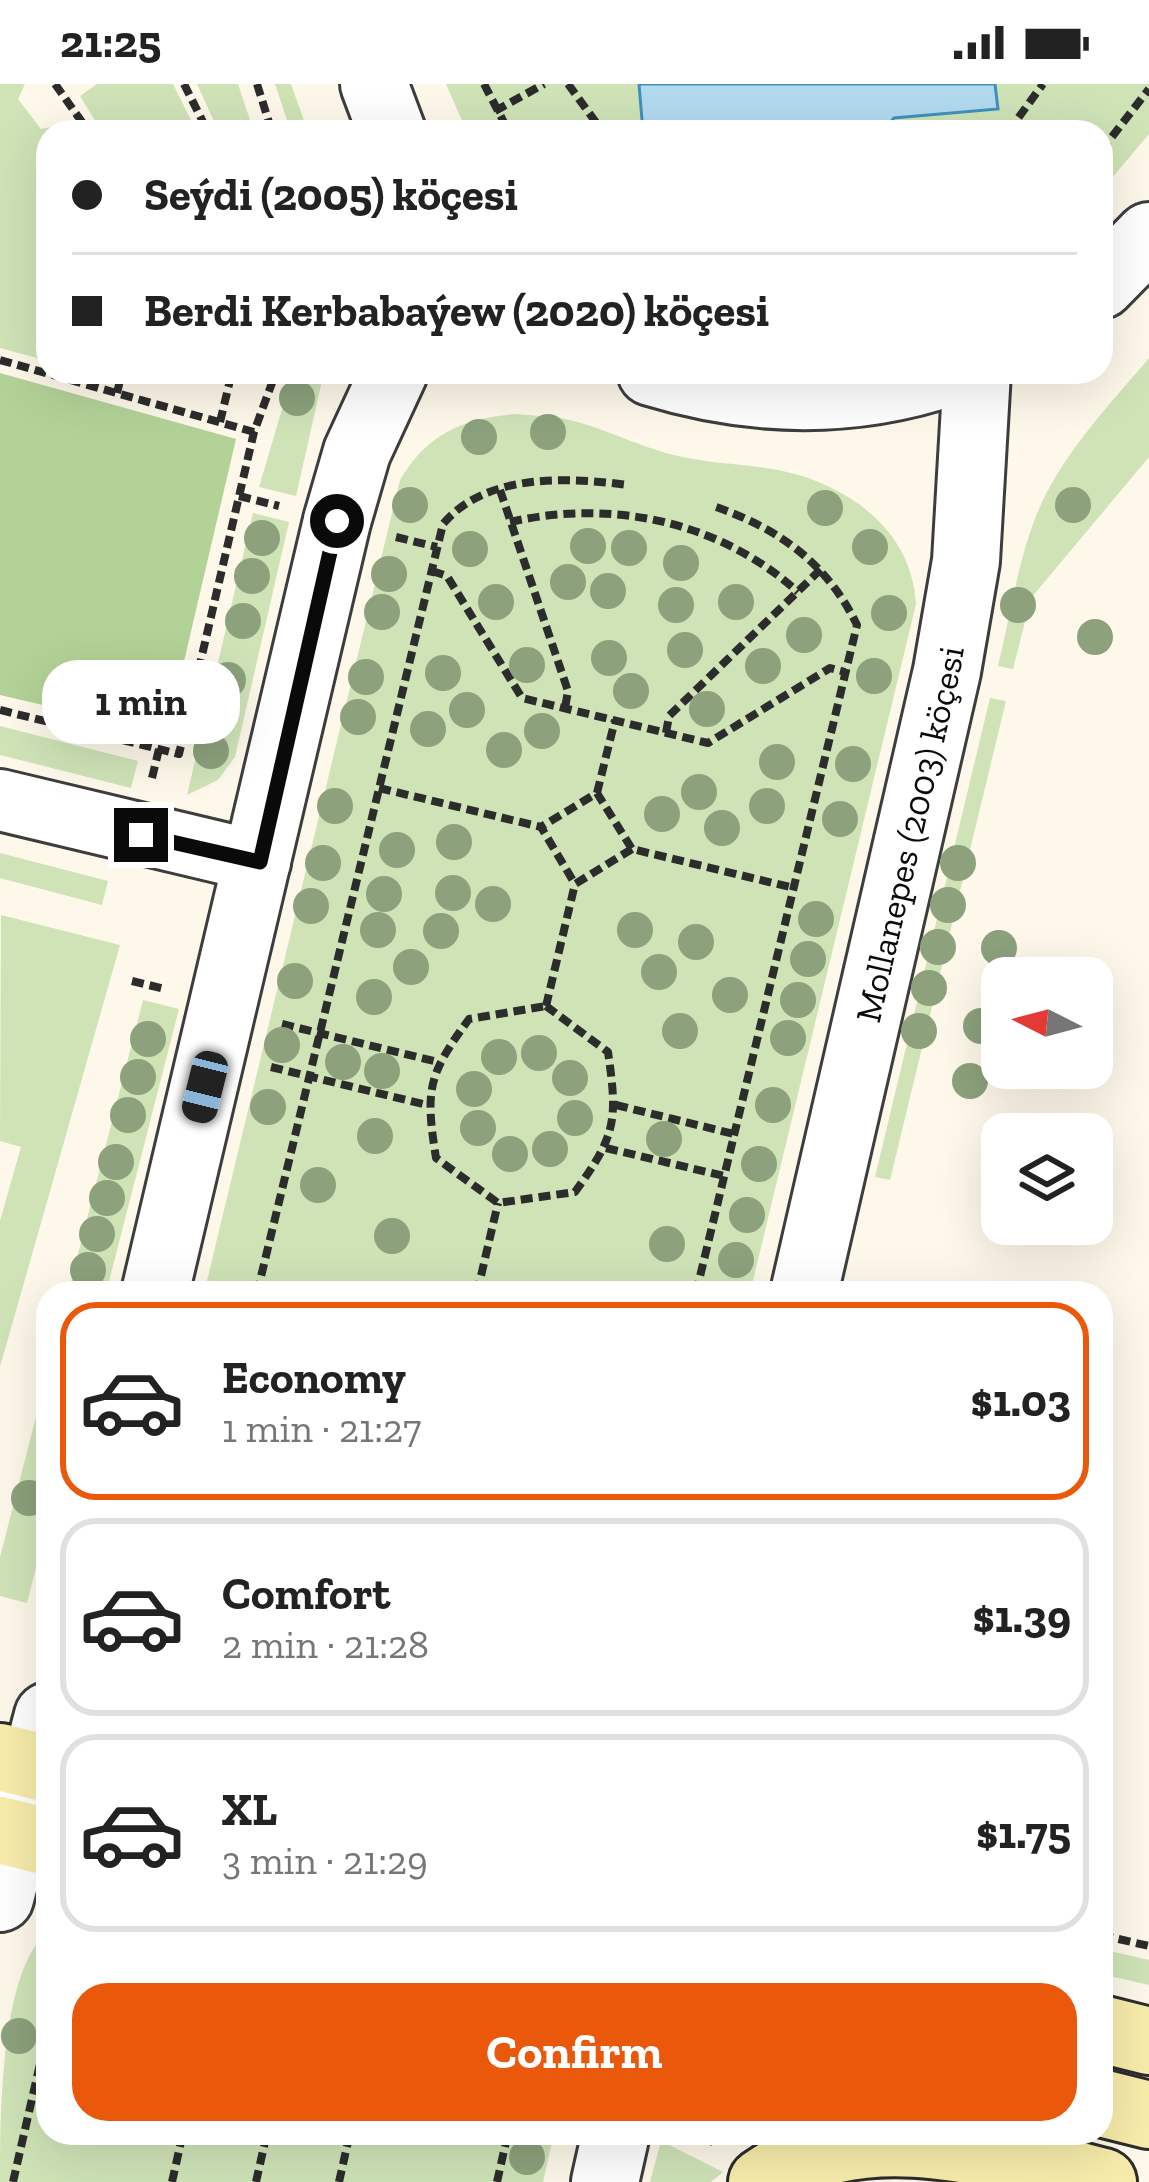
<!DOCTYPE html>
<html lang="en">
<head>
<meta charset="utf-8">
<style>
	body { margin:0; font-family:"Zilla Slab",serif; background:#f2f2f2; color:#222; height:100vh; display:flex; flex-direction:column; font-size:45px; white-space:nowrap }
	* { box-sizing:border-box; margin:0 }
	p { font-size:39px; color:#767676 }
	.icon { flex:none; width:66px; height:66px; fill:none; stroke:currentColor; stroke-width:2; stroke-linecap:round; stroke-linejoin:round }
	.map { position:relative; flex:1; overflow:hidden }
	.panel { position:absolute; left:36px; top:1197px; width:1077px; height:864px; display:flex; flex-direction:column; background:#fff; border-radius:36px; box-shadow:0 12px 48px #0002 }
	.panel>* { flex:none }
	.top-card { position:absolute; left:36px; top:36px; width:1077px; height:264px; border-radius:36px; box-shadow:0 12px 48px #0002; display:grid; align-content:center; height:264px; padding:0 36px; background:#fff }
	.needle { width:78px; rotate:276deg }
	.tools { position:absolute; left:981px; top:873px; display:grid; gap:24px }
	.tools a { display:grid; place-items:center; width:132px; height:132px; border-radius:24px; background:#fff; box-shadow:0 12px 48px #0002; font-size:60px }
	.end { position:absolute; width:54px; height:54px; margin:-27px; border:15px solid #0a0a0a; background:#fff; box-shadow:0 0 0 6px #fff }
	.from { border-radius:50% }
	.bubble { position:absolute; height:84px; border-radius:36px; background:#fff; box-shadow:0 12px 48px #0002; font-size:39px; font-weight:800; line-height:84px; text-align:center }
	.car { position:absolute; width:36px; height:72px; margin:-36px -18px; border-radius:15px; box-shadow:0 0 9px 3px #0007; background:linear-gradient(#222 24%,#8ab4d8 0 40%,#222 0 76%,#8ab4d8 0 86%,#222 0) }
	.top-card b { display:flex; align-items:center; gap:42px; height:114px; font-size:45px }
	.top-card b+b { border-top:3px solid #e0e0e0 }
	.top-card i { width:30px; height:30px; background:#222 }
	ul { padding:21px 0 0; list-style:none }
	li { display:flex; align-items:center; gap:36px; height:198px; margin:0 24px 18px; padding:0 12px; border:6px solid #e0e0e0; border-radius:36px }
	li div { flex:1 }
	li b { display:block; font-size:45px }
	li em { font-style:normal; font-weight:800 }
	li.active { border-color:#ea580c }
	li>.icon { width:108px; height:108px; stroke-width:1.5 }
	.cta { display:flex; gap:24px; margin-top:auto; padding:24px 36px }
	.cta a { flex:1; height:138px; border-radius:36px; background:#ea580c; color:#fff; font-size:48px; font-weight:800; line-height:138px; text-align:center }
	.status { display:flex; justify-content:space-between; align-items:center; height:84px; padding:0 60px; background:#fff; direction:ltr }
	.status svg { height:33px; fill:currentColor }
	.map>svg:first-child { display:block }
	.green { fill:#cfe3b7 }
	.forest { fill:#b3d297 }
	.water { fill:#b2daef; stroke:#4090bf; stroke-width:3 }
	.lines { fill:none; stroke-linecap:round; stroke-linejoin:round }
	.minor-casing { stroke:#3d3d3d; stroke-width:66 }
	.tertiary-casing { stroke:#3d3d3d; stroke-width:72 }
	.secondary-casing { stroke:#2c2c2c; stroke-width:72 }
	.path { stroke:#2c2c2c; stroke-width:8; stroke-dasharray:12 6; stroke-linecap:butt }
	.minor { stroke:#fff; stroke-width:60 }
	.tertiary { stroke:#fff; stroke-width:66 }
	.secondary { stroke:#f7ecaa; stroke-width:66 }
	.tree { fill:#8ca17c }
	.route { stroke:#0a0a0a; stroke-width:15 }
	.labels { text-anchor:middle; stroke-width:12; stroke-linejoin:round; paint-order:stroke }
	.street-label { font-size:36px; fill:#0a0a0a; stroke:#fff }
</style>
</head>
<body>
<div class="status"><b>21:25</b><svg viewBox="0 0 49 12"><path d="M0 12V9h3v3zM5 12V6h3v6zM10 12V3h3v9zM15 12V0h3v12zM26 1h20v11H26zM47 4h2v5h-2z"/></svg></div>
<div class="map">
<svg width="1149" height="2098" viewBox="0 0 1149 2098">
	<rect width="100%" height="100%" fill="#fdf8e9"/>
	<g class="green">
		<polygon points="0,0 25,0 18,15 41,45 56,42 72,48 48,48 48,277 0,264"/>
		<polygon points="97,0 173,0 192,38 169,48 102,48 80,12"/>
		<polygon points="197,0 238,0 254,48 219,48"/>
		<polygon points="275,0 291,0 308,48 291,48"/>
		<polygon points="446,0 1149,0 1149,50 1101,107 1101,48 467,48"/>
		<path d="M 1149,274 L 1149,373 L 1031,514 L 1013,585 L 998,582 C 1011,529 1019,468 1042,418 C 1068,364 1111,319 1149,274 Z"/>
		<polygon points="293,288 324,288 296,412 259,403"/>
		<path d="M 514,330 C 529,331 545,332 560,334 C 599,341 636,362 674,371 C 716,382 762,379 802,392 C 863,412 912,454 916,520 L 750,1209 L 204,1209 L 400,396 C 427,350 462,335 514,330 Z"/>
		<polygon points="253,429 289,438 235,673 218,696 187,711"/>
		<polygon points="990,614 1006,617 890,1096 875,1093"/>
		<polygon points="0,642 138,677 131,704 0,671"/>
		<polygon points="0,769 108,797 102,821 0,794"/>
		<polygon points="1,831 120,861 0,1283 0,1137 21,1063 0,1057"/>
		<polygon points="143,916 179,925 106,1209 68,1209"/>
		<polygon points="48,1286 48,1437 27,1519 0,1512 0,1473"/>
		<path d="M 48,1847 L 48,2049 L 554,2049 L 543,2098 L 0,2098 C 0,2031 0,1888 48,1847 Z"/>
		<polygon points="1101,1865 1149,1876 1149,1901 1101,1890"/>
		<polygon points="661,2057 723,2088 711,2098 650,2098"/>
	</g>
	<polygon class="forest" points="0,289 236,355 167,650 0,611"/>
	<polygon class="water" points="639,0 995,0 998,25 894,34 882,48 643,48"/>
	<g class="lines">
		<defs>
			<polyline id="minor" points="0,716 260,778"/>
			<g id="tertiary">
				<polyline points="374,0 392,48"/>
				<polyline points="1101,201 1149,152"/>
				<path d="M 651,288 C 752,319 850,322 950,288"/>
				<polyline points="155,1209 337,437 357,368 394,288"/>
				<path id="s1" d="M 804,1209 L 947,587 L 966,477 L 977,288"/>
				<polyline points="0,1814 48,1632"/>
				<polyline points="605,2098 616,2049"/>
			</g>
			<g id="secondary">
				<polyline points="0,1673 48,1685"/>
				<polyline points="0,1746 48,1758"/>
				<polyline points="1101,1945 1149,1957"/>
				<polyline points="1101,2019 1149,2031"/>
				<path d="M 762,2098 C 862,2026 997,2071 1103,2098"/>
			</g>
		</defs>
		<use href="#minor" class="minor-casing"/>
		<use href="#tertiary" class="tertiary-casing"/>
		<use href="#secondary" class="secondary-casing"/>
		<g class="path">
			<polyline points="55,0 89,48"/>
			<polyline points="184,0 208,48"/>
			<polyline points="257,0 272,48"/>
			<polyline points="484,0 509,48"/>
			<polyline points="568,0 603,48"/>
			<polyline points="495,27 544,0"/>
			<polyline points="1008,48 1043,0"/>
			<polyline points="1101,67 1149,5"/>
			<polyline points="0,276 254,348"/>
			<polyline points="117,309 122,288"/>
			<polyline points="220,338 232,288"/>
			<polyline points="500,406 568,607 565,624"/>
			<polyline points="239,412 279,422"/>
			<path d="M 510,438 C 612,415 719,437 798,508"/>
			<polyline points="396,453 437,463"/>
			<polyline points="432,487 447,492 522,614 708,659 830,584 845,588"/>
			<polyline points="0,626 179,670 254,348 276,288"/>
			<polyline points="666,649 669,632 821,485"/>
			<polyline points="152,694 159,665"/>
			<polyline points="379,704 541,743"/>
			<polyline points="597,709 615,636"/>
			<polyline points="632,765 575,800 541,743 597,709 632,765 794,804"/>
			<polyline points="132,897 165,905"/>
			<path d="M 546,922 L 608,968 C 618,1037 616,1051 575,1108 L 498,1119 L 436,1074 C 425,1005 428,991 469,935 Z"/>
			<polyline points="546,922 575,800"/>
			<polyline points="282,940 438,978"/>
			<polyline points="271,983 427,1021"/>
			<polyline points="616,1021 734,1050"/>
			<polyline points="606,1064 724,1092"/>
			<path d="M 257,1209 L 443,440 C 486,389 567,393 628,401"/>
			<polyline points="477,1209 498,1119"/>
			<path d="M 696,1209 L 857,541 C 827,479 779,445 716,423"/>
			<polyline points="1101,1851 1149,1862"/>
			<polyline points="688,2049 713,2058"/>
			<polyline points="13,2098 48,1945"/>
			<polyline points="172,2098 183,2049"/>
			<polyline points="256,2098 267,2049"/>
			<polyline points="339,2098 350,2049"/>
			<polyline points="497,2098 508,2049"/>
		</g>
		<use href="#minor" class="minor"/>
		<use href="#tertiary" class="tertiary"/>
		<use href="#secondary" class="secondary"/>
	</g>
	<g class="tree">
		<circle cx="297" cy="314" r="18"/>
		<circle cx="548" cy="348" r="18"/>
		<circle cx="479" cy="353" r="18"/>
		<circle cx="410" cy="421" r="18"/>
		<circle cx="1073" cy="421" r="18"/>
		<circle cx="825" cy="424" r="18"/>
		<circle cx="262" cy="454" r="18"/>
		<circle cx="588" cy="462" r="18"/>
		<circle cx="870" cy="463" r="18"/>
		<circle cx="629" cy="464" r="18"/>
		<circle cx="470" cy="465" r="18"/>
		<circle cx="681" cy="479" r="18"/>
		<circle cx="389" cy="490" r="18"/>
		<circle cx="252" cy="492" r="18"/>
		<circle cx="568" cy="498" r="18"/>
		<circle cx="608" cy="507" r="18"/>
		<circle cx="496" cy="518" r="18"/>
		<circle cx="736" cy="518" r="18"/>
		<circle cx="676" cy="521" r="18"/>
		<circle cx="1018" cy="521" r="18"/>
		<circle cx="382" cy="528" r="18"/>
		<circle cx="889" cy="529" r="18"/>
		<circle cx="243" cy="537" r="18"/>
		<circle cx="804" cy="551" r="18"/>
		<circle cx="1095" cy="553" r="18"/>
		<circle cx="685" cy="566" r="18"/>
		<circle cx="609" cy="574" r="18"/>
		<circle cx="527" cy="581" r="18"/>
		<circle cx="763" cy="582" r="18"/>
		<circle cx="443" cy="589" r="18"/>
		<circle cx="874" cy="592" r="18"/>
		<circle cx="366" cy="593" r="18"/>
		<circle cx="228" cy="596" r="18"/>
		<circle cx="631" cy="607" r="18"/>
		<circle cx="707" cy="625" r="18"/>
		<circle cx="467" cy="626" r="18"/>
		<circle cx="358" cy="633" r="18"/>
		<circle cx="428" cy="645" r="18"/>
		<circle cx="542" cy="647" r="18"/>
		<circle cx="504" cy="666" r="18"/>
		<circle cx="211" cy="667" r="18"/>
		<circle cx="777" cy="678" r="18"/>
		<circle cx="853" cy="680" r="18"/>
		<circle cx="699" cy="708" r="18"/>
		<circle cx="335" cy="722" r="18"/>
		<circle cx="767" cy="722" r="18"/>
		<circle cx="662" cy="730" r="18"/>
		<circle cx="840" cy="735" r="18"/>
		<circle cx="722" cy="744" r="18"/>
		<circle cx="454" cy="758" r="18"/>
		<circle cx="397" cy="766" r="18"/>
		<circle cx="323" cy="779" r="18"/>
		<circle cx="958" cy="779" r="18"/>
		<circle cx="453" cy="809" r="18"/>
		<circle cx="384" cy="810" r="18"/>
		<circle cx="493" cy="820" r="18"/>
		<circle cx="948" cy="821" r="18"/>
		<circle cx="311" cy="822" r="18"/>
		<circle cx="816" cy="835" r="18"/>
		<circle cx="378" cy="846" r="18"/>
		<circle cx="635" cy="846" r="18"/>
		<circle cx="441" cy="847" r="18"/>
		<circle cx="696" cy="858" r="18"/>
		<circle cx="938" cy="863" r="18"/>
		<circle cx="999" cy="864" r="18"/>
		<circle cx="808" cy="875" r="18"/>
		<circle cx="411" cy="883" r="18"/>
		<circle cx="659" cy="888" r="18"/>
		<circle cx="295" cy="897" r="18"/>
		<circle cx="929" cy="904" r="18"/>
		<circle cx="730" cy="911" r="18"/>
		<circle cx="374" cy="913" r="18"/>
		<circle cx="798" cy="916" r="18"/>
		<circle cx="981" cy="942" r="18"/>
		<circle cx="680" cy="947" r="18"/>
		<circle cx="919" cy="947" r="18"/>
		<circle cx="788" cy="954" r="18"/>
		<circle cx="148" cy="955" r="18"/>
		<circle cx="282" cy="961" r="18"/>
		<circle cx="539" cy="969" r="18"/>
		<circle cx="499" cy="973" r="18"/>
		<circle cx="343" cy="978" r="18"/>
		<circle cx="382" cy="987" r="18"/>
		<circle cx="138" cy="993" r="18"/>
		<circle cx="570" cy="994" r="18"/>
		<circle cx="970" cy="997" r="18"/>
		<circle cx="474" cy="1005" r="18"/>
		<circle cx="773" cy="1021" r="18"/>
		<circle cx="268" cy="1023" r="18"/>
		<circle cx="128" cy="1031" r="18"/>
		<circle cx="575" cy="1034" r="18"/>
		<circle cx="478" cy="1044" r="18"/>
		<circle cx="375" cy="1052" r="18"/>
		<circle cx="664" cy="1055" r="18"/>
		<circle cx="550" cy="1065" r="18"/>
		<circle cx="510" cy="1070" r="18"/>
		<circle cx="116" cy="1078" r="18"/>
		<circle cx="759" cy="1080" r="18"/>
		<circle cx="318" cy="1101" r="18"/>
		<circle cx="107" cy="1114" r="18"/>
		<circle cx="747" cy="1131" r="18"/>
		<circle cx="97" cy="1150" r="18"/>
		<circle cx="392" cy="1152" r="18"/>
		<circle cx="667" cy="1160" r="18"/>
		<circle cx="736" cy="1176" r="18"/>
		<circle cx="88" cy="1186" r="18"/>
		<circle cx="29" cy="1414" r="18"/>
		<circle cx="19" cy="1952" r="18"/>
		<circle cx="527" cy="2073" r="18"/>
	</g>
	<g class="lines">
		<polyline class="route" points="141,751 260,778 337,437"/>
	</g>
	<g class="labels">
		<g class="street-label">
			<text dy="13" stroke="none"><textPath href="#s1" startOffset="471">Mollanepes (2003) köçesi</textPath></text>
		</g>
	</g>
</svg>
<div class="tools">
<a><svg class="needle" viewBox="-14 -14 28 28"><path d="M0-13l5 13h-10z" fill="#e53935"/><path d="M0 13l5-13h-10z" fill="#767676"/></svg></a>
<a><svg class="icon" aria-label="layers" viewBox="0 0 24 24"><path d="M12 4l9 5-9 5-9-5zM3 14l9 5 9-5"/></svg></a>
</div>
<i class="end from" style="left:337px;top:437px"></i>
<i class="end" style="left:141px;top:751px"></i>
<div class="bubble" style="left:42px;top:576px;width:198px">1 min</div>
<i class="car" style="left:205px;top:1003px;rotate:194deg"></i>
<div class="top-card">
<b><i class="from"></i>Seýdi (2005) köçesi</b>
<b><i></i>Berdi Kerbabaýew (2020) köçesi</b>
</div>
<section class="panel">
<ul>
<li class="active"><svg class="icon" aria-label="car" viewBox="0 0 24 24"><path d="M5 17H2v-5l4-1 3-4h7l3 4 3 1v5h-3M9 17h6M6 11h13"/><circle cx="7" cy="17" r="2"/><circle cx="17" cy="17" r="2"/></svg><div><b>Economy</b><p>1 min · 21:27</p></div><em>$1.03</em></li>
<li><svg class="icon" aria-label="car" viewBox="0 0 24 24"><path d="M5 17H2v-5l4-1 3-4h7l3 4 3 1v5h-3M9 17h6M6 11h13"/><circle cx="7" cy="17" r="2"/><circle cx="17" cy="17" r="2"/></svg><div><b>Comfort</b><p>2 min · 21:28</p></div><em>$1.39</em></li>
<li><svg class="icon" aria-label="car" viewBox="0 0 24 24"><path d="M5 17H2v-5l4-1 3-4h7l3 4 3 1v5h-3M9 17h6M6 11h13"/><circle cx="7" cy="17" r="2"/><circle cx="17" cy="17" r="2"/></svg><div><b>XL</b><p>3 min · 21:29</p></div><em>$1.75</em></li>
</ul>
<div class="cta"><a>Confirm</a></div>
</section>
</div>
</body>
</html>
